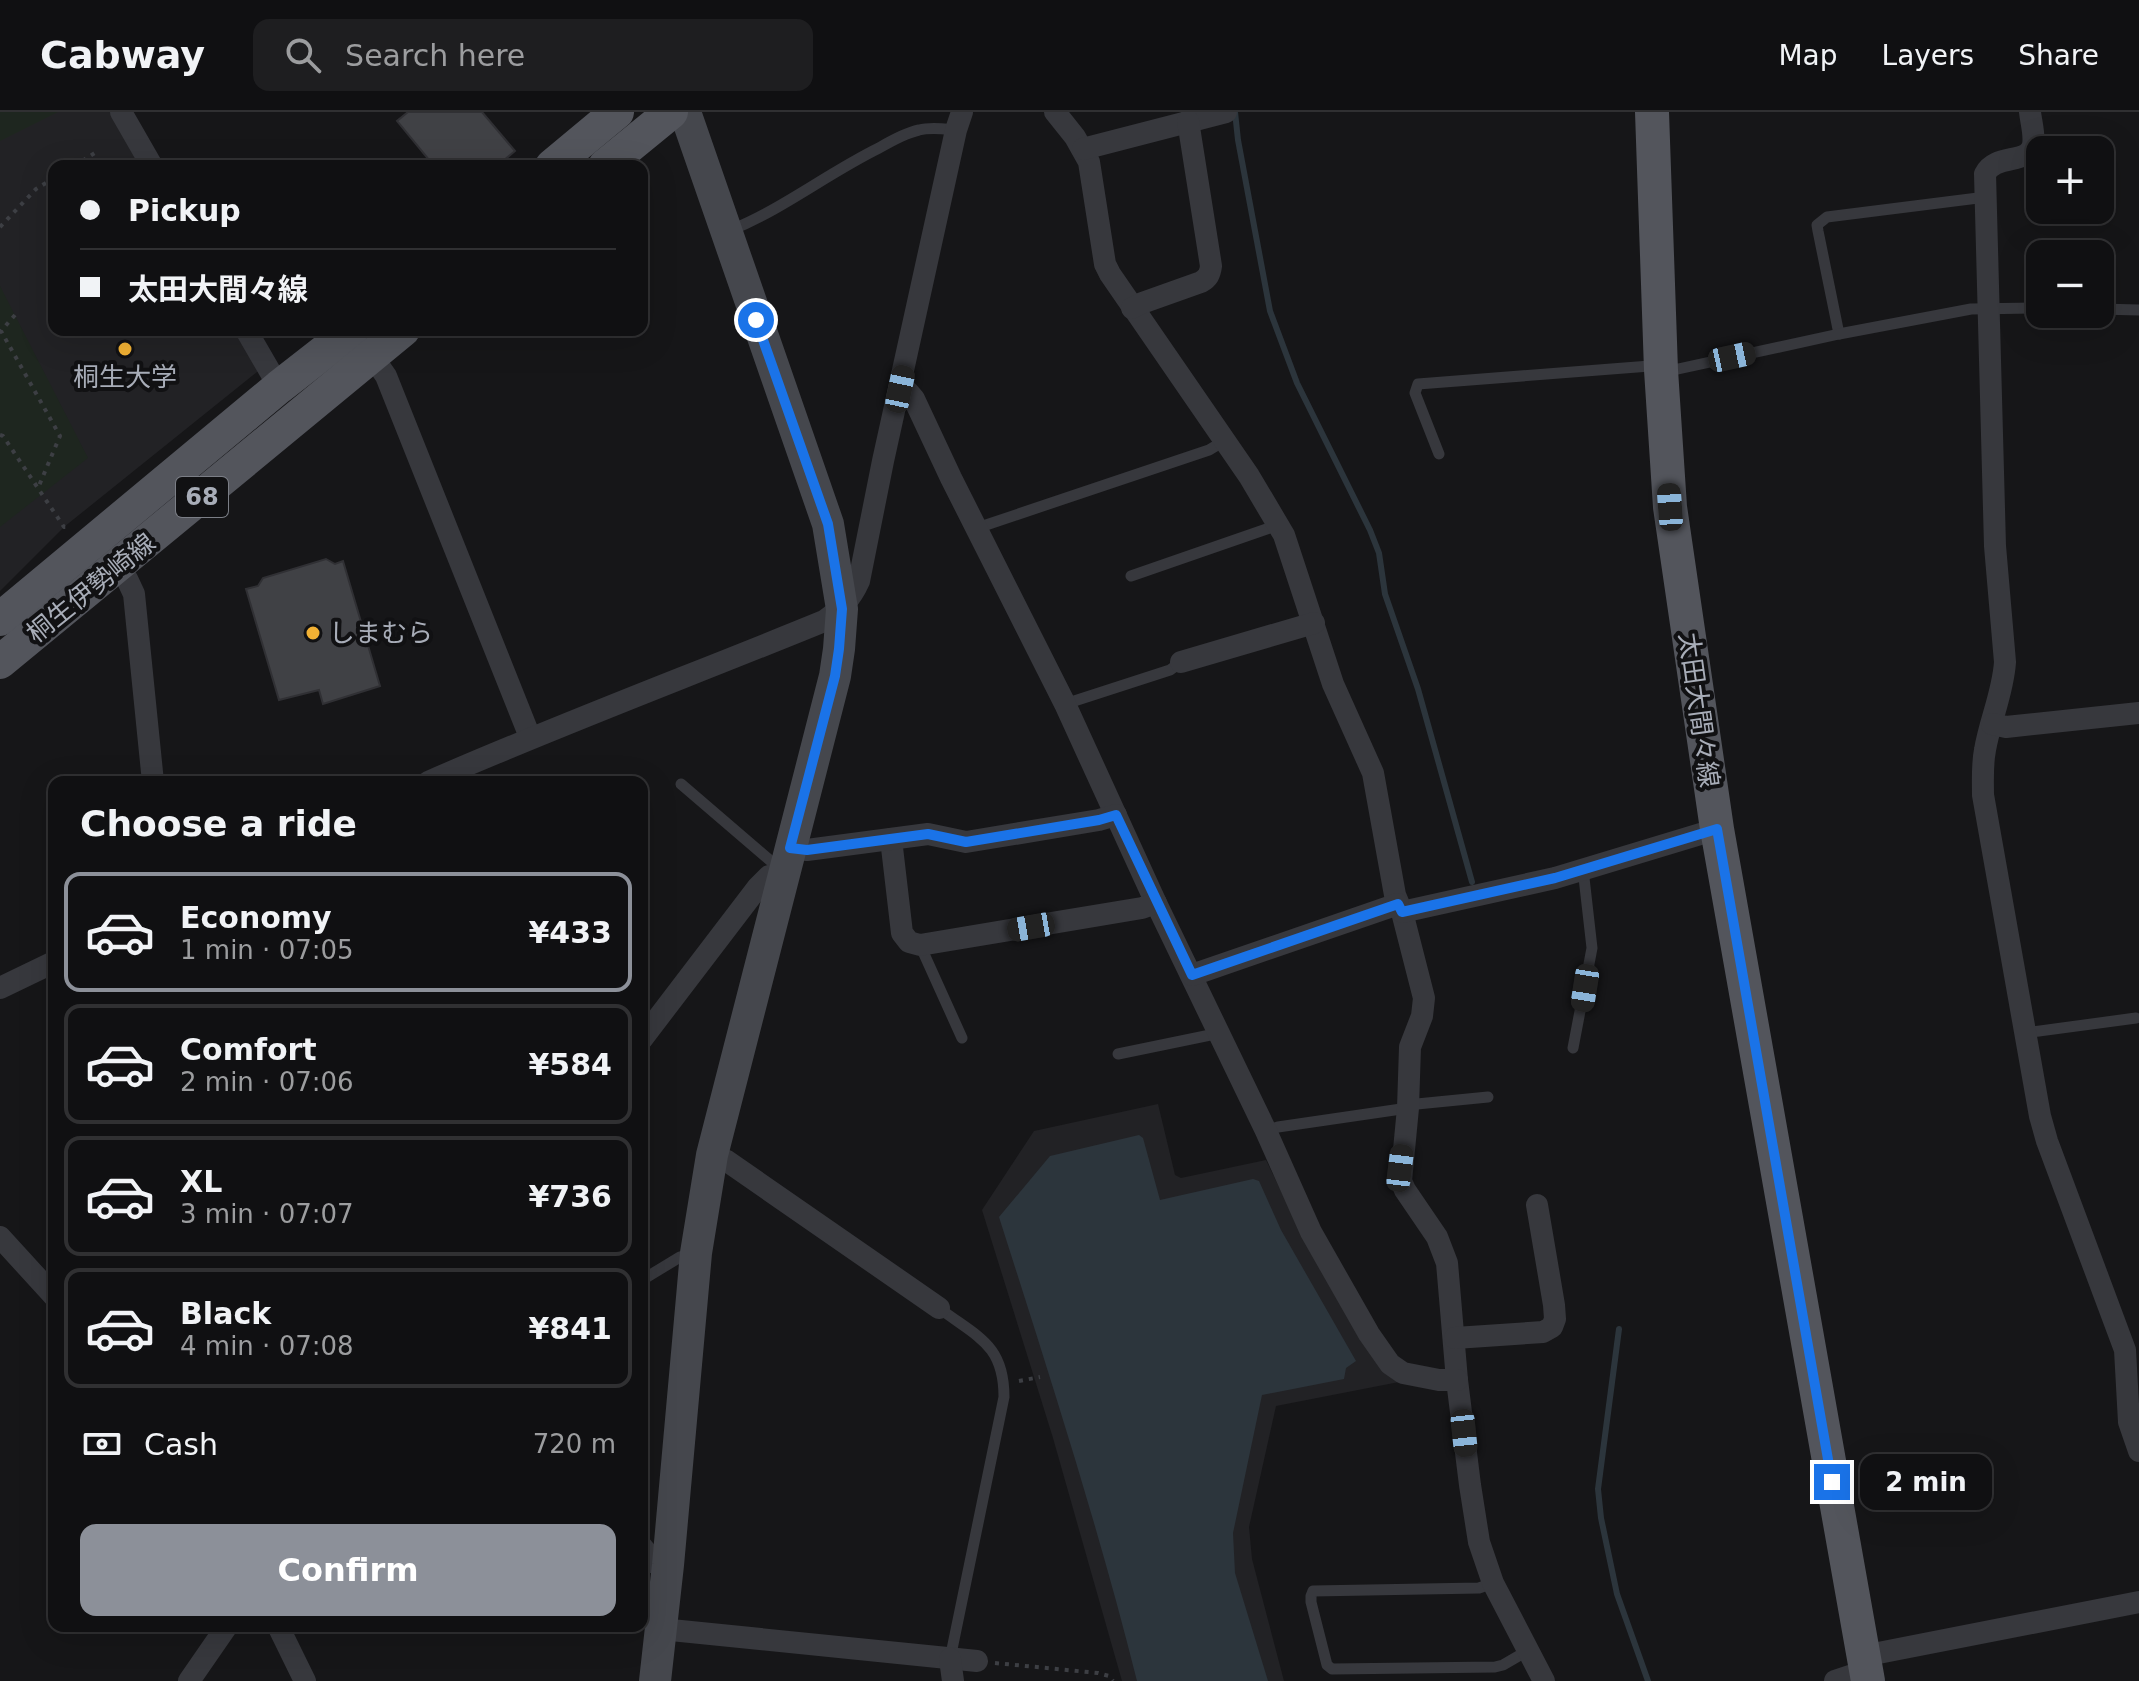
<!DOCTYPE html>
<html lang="en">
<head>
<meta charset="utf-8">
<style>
	body { margin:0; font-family:"DejaVu Sans","Noto Sans JP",sans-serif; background:#1e1e20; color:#f1f3f6; height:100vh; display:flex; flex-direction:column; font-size:30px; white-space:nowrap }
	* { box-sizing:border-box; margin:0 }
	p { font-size:26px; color:#9c9d9f }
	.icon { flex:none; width:44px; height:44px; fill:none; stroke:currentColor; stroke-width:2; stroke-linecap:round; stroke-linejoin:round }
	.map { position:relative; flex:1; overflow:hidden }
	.drawer { position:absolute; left:48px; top:664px; width:600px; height:856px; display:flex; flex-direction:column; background:#101012; border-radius:16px; box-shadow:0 8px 32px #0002,0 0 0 2px #303032 }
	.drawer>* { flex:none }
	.top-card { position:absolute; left:48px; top:48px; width:600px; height:176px; border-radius:16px; box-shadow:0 8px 32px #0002,0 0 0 2px #303032; display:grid; align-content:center; height:176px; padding:0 32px; background:#101012 }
	.controls { position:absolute; left:2026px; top:24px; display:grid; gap:16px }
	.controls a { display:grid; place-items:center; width:88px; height:88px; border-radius:16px; background:#101012; box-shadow:0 8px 32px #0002,0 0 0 2px #303032; font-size:40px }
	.end { position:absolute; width:36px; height:36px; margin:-18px; border:10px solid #1a73e8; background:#fff; box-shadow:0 0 0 4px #fff }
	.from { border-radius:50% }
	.bubble { position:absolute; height:56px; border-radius:16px; background:#101012; box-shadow:0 8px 32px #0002,0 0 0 2px #303032; font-size:26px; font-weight:700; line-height:56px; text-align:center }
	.car { position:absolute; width:24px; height:48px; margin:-24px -12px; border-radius:10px; box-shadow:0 0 6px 2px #0007; background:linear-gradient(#222 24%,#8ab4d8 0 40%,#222 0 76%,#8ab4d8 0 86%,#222 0) }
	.top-card b { display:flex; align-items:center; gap:28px; height:76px; font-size:30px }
	.top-card b+b { border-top:2px solid #303032 }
	.top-card i { width:20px; height:20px; background:#f1f3f6 }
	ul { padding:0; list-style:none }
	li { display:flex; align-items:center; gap:24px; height:120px; margin:0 16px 12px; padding:0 16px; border:4px solid #303032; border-radius:16px }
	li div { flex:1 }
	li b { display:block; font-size:30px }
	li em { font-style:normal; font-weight:700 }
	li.current { border-color:#8c9099 }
	li>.icon { width:72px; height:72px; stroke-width:1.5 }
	h2 { padding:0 32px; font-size:36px; line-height:96px }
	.pay { display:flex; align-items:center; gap:20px; height:88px; padding:0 32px; font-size:30px }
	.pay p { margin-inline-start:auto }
	.cta { display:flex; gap:16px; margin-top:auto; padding:16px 32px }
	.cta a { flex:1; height:92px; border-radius:16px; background:#8c9099; color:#fff; font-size:32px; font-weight:700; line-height:92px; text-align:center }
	header { display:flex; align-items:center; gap:48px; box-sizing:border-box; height:112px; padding:0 40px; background:#101012; border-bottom:2px solid #303032 }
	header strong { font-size:38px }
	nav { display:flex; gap:44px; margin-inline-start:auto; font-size:28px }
	.search { width:560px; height:72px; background:#1e1e20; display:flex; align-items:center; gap:20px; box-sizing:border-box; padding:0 28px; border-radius:16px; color:#9c9d9f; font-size:30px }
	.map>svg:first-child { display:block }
	.built { fill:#222225 }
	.green { fill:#1e261f }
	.water { fill:#2c353c }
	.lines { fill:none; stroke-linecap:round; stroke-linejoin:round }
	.stream { stroke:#2c353c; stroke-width:6 }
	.building { fill:#404145; stroke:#303034; stroke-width:2 }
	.path { stroke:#3d3f44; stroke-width:4; stroke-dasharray:4 6; stroke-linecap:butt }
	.lane { stroke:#37383d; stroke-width:11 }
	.street { stroke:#37383d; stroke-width:22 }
	.secondary { stroke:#45474d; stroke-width:32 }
	.primary { stroke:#53555c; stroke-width:34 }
	.route { stroke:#1a73e8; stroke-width:10 }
	.poi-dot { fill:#f2b134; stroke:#111113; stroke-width:3 }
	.labels { text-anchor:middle; stroke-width:8; stroke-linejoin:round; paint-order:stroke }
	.shield { fill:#111113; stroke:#7b7e86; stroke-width:2 }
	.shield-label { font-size:24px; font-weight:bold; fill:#a8adb8 }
	.poi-label { font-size:26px; fill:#a8adb8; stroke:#111113 }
	.street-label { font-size:26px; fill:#a8adb8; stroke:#111113 }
</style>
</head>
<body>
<header>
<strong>Cabway</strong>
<div class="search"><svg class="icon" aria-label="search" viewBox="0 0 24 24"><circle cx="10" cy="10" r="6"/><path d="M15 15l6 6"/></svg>Search here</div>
<nav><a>Map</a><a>Layers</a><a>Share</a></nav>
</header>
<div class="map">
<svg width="2139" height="1569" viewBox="0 0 2139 1569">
	<rect width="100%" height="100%" fill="#161618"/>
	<g class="built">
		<polygon points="0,0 110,0 142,54 54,54 54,218 239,218 262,256 64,415 0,479"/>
		<polygon points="1158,992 1175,1063 1181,1066 1266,1048 1303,1124 1399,1270 1276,1294 1249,1415 1252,1447 1284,1569 1122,1569 1053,1326 982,1098 1034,1019"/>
	</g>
	<g class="green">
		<polygon points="0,0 58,0 0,29"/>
		<polygon points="0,174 88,346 0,415"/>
	</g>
	<path class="water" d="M 1139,1023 L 1143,1026 L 1160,1088 L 1253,1067 L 1259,1069 L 1281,1118 L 1356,1249 L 1346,1256 L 1344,1267 L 1262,1283 L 1233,1421 L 1235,1461 L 1268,1569 L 1137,1569 C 1098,1413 1048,1259 999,1105 L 1050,1044 Z"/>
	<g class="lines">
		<g class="stream">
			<polyline points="1235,0 1238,28 1270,199 1297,271 1370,418 1379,441 1385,482 1418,577 1472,770"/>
			<polyline points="1619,1217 1598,1377 1601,1406 1617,1482 1648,1569"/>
		</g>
	</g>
	<g class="building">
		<polygon points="408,0 482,0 515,39 497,54 434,54 397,9"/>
		<polygon points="326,447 335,452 343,449 380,574 323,592 319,578 279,588 246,477 258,474 263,466"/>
	</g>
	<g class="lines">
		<g class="path">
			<polyline points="74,54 98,39"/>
			<polyline points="0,115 36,77 54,66"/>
			<polyline points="15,203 1,219 60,324 38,376"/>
			<polyline points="0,323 3,324 64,415 66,415"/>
			<polyline points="1019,1269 1040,1265"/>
			<polyline points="995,1551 1098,1561 1109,1564 1113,1569"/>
		</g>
		<g class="lane">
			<path d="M 731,118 C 783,97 828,61 879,36 C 891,29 905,21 919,18 C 931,15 944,17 956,18"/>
			<polyline points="2100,197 2139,198"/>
			<polyline points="1839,222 1818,119 1817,113 1827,105 1986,85"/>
			<polyline points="1439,342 1415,281 1418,272 1650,254 1661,258 1678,257 1839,222 1971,197 2040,196"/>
			<polyline points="977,416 1209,338 1224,329"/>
			<polyline points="1131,464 1278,413"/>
			<polyline points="1065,592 1170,558 1181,550"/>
			<polyline points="681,672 780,757"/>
			<polyline points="920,833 962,926"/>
			<polyline points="2025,921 2136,906"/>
			<polyline points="1573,936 1592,836 1583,757"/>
			<polyline points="1118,942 1220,921"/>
			<polyline points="1266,1019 1278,1015 1408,996 1417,992 1488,985"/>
			<polyline points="642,1168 680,1145 694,1141"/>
			<path d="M 939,1196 C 977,1225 1004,1232 1004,1285 L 950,1547"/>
			<polyline points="1493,1471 1479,1476 1313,1479 1311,1484 1311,1490 1327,1553 1332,1557 1495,1555 1503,1553 1527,1539"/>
		</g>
		<g class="street">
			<polyline points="121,0 152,54"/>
			<polyline points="1055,0 1075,25 1089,50 1105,152 1110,162 1249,364 1284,423 1333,572 1373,661 1395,783 1402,800 1424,886 1422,904 1410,935 1408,996 1401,1069 1405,1078 1437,1125 1447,1151 1457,1268 1470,1373 1479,1430 1493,1471 1544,1569"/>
			<path d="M 2030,0 C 2031,10 2035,23 2033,33 C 2029,53 1995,41 1985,62 L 1995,434 L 2005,550 C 2003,581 1990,608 1985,638 C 1982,653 1983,668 1983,683 L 2040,1004 L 2047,1029 L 2125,1238 L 2129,1310 L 2139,1339"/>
			<polyline points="1083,37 1226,0"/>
			<path d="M 1132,196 L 1142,191 L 1201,170 C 1208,166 1210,162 1211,154 L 1188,9"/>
			<polyline points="246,218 279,275"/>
			<polyline points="372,244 386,264 530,625"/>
			<polyline points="900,277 908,280 914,287 951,366 1065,592 1156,791 1266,1019 1311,1120 1369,1222 1390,1252 1403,1261 1439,1268 1457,1268"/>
			<polyline points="110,444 127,467 134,482 153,670"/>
			<polyline points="1181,550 1314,511"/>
			<polyline points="1992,612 2006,615 2139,601"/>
			<path d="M 428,670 C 558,613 692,563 824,509 C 840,498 851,487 859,469 L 883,349 L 956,18 L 962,0"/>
			<polyline points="891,727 902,821 909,830 920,833 1142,796 1156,791"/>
			<polyline points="790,736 807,738 928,722 966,730 1099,708 1116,703"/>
			<polyline points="1402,800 1555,766 1717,717"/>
			<polyline points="1192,863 1398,792"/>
			<polyline points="0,876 54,850"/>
			<polyline points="642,927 758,775 769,764 783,760"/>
			<polyline points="712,1043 727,1049 939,1196"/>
			<polyline points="0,1125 54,1184"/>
			<polyline points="1455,1226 1543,1220 1552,1215 1555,1207 1554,1193 1537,1093"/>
			<polyline points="642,1435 655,1451 668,1453"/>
			<polyline points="278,1514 305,1569"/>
			<polyline points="661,1517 977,1549"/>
			<polyline points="1863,1544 2139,1490"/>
			<polyline points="950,1547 953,1569"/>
			<polyline points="189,1569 227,1514"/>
			<polyline points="1835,1569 1865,1559"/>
		</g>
		<polyline class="secondary" points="655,1569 668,1453 696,1141 712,1043 835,564 839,537 842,497 828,412 685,0"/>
		<g class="primary">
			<polyline points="1652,0 1661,258 1670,395 1717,717 1868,1569"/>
			<polyline points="552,54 617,0"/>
			<polyline points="605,54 671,0"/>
			<polyline points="0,507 279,275 352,218"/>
			<polyline points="0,550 403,218"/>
		</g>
	</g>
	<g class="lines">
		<polyline class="route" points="756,208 828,412 842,497 839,537 835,564 790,736 807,738 928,722 966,730 1099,708 1116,703 1192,863 1398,792 1402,800 1555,766 1717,717 1832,1370"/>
	</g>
	<g class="poi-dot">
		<circle cx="125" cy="237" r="8"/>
		<circle cx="313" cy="521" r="8"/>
	</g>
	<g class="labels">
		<rect class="shield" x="176" y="365" width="52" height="40" rx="6"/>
		<g class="shield-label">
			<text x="202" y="393">68</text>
		</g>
		<g class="poi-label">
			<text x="125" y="274">桐生大学</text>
			<text x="329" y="530" text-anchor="start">しまむら</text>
		</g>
		<g class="street-label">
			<text transform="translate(91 476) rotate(-39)" y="9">桐生伊勢崎線</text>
			<text transform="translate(1699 598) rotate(82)" y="9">太田大間々線</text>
		</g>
	</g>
</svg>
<div class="controls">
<a>+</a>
<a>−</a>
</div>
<i class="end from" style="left:756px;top:208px"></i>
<i class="end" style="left:1832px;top:1370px"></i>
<div class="bubble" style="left:1860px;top:1342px;width:132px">2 min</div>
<i class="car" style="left:1732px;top:245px;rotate:78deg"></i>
<i class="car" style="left:900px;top:277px;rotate:12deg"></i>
<i class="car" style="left:1670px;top:395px;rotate:356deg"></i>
<i class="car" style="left:1031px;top:815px;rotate:260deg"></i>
<i class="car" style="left:1585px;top:876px;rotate:189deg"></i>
<i class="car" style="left:1400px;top:1056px;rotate:7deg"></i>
<i class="car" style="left:1464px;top:1321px;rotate:174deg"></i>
<div class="top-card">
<b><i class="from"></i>Pickup</b>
<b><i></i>太田大間々線</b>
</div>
<section class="drawer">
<h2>Choose a ride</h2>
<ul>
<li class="current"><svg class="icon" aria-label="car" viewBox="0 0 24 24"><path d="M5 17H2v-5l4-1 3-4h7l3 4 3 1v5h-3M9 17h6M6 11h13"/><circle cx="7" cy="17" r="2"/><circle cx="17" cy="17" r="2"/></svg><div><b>Economy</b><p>1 min · 07:05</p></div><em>¥433</em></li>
<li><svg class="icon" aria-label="car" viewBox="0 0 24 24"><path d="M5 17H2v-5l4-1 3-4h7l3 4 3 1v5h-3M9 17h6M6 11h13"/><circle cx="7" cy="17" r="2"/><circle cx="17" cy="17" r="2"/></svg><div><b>Comfort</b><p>2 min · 07:06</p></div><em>¥584</em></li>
<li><svg class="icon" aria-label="car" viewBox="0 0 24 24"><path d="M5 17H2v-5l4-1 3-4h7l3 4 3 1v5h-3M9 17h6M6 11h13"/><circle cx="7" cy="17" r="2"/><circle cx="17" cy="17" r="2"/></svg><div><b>XL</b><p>3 min · 07:07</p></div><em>¥736</em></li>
<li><svg class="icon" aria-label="car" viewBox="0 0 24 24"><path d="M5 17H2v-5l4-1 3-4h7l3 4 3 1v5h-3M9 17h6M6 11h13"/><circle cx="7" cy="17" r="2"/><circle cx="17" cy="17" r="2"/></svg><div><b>Black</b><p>4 min · 07:08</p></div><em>¥841</em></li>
</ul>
<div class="pay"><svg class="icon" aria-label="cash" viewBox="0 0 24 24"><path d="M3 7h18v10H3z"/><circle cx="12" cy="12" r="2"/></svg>Cash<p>720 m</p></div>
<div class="cta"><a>Confirm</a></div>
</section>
</div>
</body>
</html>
